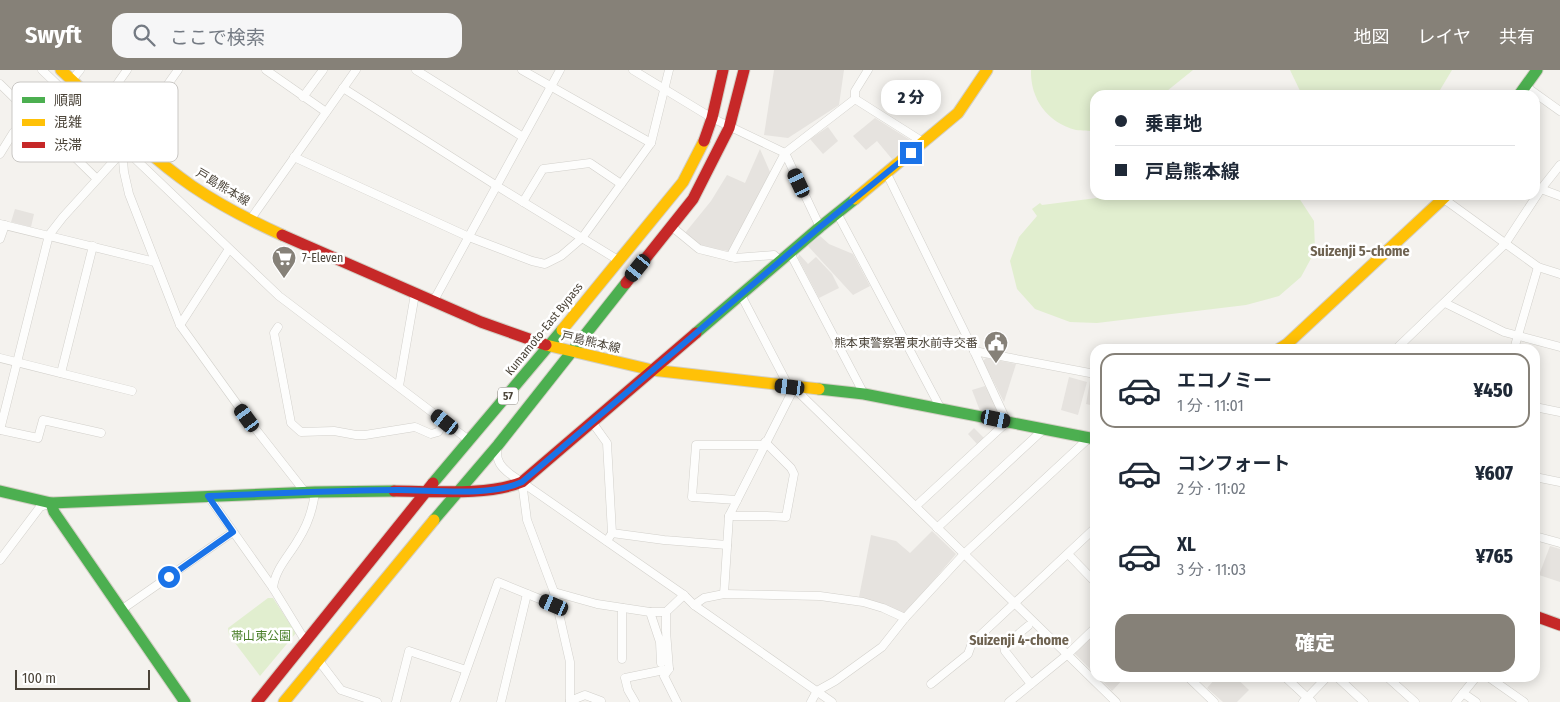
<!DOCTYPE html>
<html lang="ja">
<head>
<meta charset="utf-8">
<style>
	body { margin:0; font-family:"Fira Sans Condensed","Noto Sans JP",sans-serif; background:#f6f6f7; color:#1f2937; height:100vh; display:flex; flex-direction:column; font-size:19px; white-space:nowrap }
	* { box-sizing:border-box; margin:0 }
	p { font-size:16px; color:#747a83 }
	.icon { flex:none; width:28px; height:28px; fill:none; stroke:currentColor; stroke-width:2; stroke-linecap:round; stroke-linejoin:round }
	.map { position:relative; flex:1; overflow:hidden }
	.sheet { position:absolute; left:1090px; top:274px; width:450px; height:338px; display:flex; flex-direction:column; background:#fff; border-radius:15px; box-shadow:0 2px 12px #0003 }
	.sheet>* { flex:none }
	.guide { position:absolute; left:1090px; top:20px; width:450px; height:110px; border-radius:15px; box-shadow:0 2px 12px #0003; display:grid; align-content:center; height:110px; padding:0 25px; background:#fff }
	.scale { position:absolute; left:15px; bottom:12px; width:135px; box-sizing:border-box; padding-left:5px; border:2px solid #4b4439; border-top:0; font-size:14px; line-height:18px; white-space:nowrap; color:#4b4439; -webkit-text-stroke:4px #fff; paint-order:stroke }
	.end { position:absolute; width:22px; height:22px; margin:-11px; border:6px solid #1a73e8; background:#fff; box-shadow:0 0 0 2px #fff }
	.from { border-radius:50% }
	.bubble { position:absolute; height:35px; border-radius:15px; background:#fff; box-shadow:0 2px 12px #0003; font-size:16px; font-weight:800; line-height:35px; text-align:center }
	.car { position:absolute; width:15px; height:30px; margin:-15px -8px; border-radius:6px; box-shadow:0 0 4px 1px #0007; background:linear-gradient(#222 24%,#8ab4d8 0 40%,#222 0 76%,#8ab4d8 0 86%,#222 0) }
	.guide b { display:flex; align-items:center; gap:18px; height:48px; font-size:19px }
	.guide b+b { border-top:1px solid #e0e1e3 }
	.guide i { width:12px; height:12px; background:#1f2937 }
	ul { padding:9px 0 0; list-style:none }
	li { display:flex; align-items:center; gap:15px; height:75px; margin:0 10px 8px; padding:0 15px; border:2px solid transparent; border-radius:15px }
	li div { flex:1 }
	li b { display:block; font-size:19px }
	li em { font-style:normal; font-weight:800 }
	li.on { border-color:#868178 }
	li>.icon { width:45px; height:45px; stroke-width:1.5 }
	.button { display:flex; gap:10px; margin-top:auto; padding:10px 25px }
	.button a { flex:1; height:58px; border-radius:15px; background:#868178; color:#fff; font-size:20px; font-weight:800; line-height:58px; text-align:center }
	header { display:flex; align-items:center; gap:30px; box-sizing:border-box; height:70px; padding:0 25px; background:#868178; color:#fff }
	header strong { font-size:24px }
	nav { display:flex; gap:28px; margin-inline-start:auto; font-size:18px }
	.search { width:350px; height:45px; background:#f6f6f7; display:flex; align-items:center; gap:12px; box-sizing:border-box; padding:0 18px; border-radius:15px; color:#747a83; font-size:19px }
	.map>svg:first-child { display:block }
	.green { fill:#e1eecf }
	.parking { fill:#e6e3df }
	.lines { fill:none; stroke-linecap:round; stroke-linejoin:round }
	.street-casing { stroke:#d2d0cb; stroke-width:9 }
	.fast-casing { stroke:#d3cfc5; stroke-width:13 }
	.slow-casing { stroke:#d3cfc5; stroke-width:13 }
	.jam-casing { stroke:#d3cfc5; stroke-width:13 }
	.street { stroke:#fdfdfc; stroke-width:8 }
	.fast { stroke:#4caf50; stroke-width:11 }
	.slow { stroke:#ffc107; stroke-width:11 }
	.jam { stroke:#c62828; stroke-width:11 }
	.route { stroke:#1a73e8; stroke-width:6 }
	.labels { text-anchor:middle; stroke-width:5; stroke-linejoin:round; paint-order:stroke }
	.shield { fill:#fff; stroke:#817c74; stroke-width:1 }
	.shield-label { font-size:11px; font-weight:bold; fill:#4b4439 }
	.street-label { font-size:12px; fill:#4b4439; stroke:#fff }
	.poi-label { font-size:12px; fill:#4b4439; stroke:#fff; text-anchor:start }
	.park-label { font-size:12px; fill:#4a7f2a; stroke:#fff }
	.neighbourhood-label { font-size:14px; font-weight:bold; fill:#6e6250; stroke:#fff }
	.key { fill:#fff; stroke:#c9c7c4; stroke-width:1 }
	.key-label { font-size:14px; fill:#4b4439 }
</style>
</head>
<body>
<header>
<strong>Swyft</strong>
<div class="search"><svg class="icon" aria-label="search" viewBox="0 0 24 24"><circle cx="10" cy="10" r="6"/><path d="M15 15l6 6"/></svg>ここで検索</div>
<nav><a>地図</a><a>レイヤ</a><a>共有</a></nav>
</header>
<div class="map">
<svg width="1560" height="632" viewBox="0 0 1560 632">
	<rect width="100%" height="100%" fill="#f4f2ee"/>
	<g class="green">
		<path d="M 1031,0 L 1193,0 L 1162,25 L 1095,25 L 1095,62 C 1089,60 1082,61 1076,60 C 1048,53 1030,29 1031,0 Z"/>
		<polygon points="1290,0 1452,0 1437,25 1302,25"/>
		<polygon points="1120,125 1297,125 1314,151 1315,181 1301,207 1279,226 1246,235 1097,253 1070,252 1035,239 1017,219 1010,191 1019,167 1037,146 1032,139 1040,133 1042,135"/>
		<polygon points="268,528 273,528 296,563 260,606 229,565 228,558"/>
	</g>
	<g class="parking">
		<polygon points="774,0 844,0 839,35 788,68 764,65"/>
		<polygon points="875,48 910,70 911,74 892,89 877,71 866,80 853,66"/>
		<polygon points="828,57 838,71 823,84 810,69"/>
		<polygon points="760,79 770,102 729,181 701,177 685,163 711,131 727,105 745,113"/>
		<polygon points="15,139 34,144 31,157 11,152"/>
		<polygon points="820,166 829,174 853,184 870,216 853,225 808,176"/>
		<polygon points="799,184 808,194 816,187 832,204 839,218 819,228 798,188"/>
		<polygon points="986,288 1016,294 1004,332 983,291"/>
		<polygon points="1069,307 1087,312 1078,345 1061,340"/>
		<polygon points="1090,311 1095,312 1095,336 1086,334"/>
		<polygon points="985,316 998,341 996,345 980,341 972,320"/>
		<polygon points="974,358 984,368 977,374 968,364"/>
		<polygon points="932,461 956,484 905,544 886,536 859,527 871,465 896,471 910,483"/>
		<polygon points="1550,476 1560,479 1560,512 1539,505"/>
		<polygon points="1094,563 1095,564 1095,604 1074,583"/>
		<polygon points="1097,606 1126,606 1112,621"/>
		<polygon points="1218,606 1234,606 1249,620 1237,632 1223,632 1207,618"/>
	</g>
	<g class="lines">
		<defs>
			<g id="street">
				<polyline points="42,0 279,226 470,371"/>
				<polyline points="178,0 151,38 129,63 122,78 124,102 129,124 180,255 247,348 305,422"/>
				<polyline points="266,0 326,42"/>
				<polyline points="416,0 523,67"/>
				<polyline points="522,0 651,73"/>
				<polyline points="633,0 712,48 785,83 820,157"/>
				<polyline points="72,10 80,0"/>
				<polyline points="0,14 97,109"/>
				<polyline points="1525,16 1560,41"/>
				<polyline points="343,18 497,116 618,190"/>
				<polyline points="303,27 323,0"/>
				<polyline points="855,29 855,21 868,0"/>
				<polyline points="101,37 127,0"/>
				<polyline points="0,84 13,63 31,44"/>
				<polyline points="294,87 469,167 532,191 545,194 561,186 582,168 651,73 669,0"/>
				<polyline points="887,104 974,281 1007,352 916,436"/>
				<polyline points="1541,119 1560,126"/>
				<polyline points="1444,129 1538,197 1560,204"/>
				<polyline points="523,132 543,99 590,93 621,114"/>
				<polyline points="837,143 941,339"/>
				<polyline points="250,150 356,0"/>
				<polyline points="0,154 155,192"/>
				<polyline points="671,156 699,179 735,188 774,185 780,191"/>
				<polyline points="0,169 5,155"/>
				<polyline points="790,183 864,324"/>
				<polyline points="730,187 785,83 855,29 923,72"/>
				<polyline points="741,225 789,317"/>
				<polyline points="433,232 560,0"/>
				<polyline points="1445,233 1504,262 1560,277"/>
				<polyline points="180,255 229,179"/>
				<polyline points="278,257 274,263 291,353 301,362 334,361 356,365 365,365 415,357 431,364 438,362 445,352"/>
				<polyline points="1396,279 1505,174 1541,119 1560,95"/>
				<polyline points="1514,279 1538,197"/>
				<polyline points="974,281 1095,304"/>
				<polyline points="0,288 132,321"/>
				<polyline points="61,303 93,176"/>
				<polyline points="399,316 415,224"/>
				<polyline points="1535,337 1560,342"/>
				<polyline points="592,352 607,373 612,463 607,471"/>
				<polyline points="0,360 49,165 63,147 122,82"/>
				<polyline points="0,360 38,368 43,350 101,363"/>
				<path d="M 497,379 C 496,391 501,397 510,404 L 684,525 L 694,535 L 832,632"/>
				<polyline points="1535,407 1560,412"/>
				<polyline points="522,412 527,450 554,522 570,592 570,632"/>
				<polyline points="208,426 273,518 306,572"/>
				<polyline points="737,430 692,427 696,375 764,375"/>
				<polyline points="729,446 767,446 786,447 794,404 791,398 765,372"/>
				<polyline points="937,458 1044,359"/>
				<polyline points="612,463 664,470 727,475"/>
				<polyline points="1535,466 1560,473"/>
				<polyline points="1068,484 1095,512"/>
				<polyline points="0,490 40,437 51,433"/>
				<path d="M 273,518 C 275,499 289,486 298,470 C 307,456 313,439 315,422"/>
				<polyline points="554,522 597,534 650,542"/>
				<polyline points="724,524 729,446 794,318 1116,632"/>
				<polyline points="694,535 704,528 724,524 820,526 863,532 883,538 905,548"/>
				<polyline points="121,540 233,462"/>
				<polyline points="666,542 684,525"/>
				<polyline points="1028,556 1004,576 1005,581 1031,614"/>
				<polyline points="622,589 622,538"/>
				<polyline points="319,591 341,620 377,632"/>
				<polyline points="661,593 660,572 650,542 666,542 666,561 669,599 664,606 677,632"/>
				<polyline points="1187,606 1214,632"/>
				<polyline points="1284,606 1312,632"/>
				<polyline points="1336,606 1364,632"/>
				<polyline points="1386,606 1415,632"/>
				<polyline points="1487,606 1524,632"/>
				<polyline points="931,614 968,584 972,573 1095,458"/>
				<polyline points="1463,623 1476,632"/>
				<polyline points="570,631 585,625 601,631"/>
				<polyline points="396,632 409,581 466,600"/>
				<polyline points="455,632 498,512 557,536"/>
				<polyline points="501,632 527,524"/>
				<polyline points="635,632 628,620 625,608 669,599"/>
				<polyline points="811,632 817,621 835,611 882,577 905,548 964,484 1089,368"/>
				<polyline points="1009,632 1068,584 1095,558"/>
				<polyline points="1303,632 1328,606"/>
				<polyline points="1456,632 1477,606"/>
			</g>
			<g id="fast">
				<polyline points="1519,25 1537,0"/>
				<polyline points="696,263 820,157 855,129"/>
				<polyline points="819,319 864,324 1095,369"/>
				<polyline points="433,413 562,260"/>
				<polyline points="0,421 51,433 315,422 394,421"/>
				<polyline points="51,433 54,442 185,632"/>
				<polyline points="434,450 498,375 626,213"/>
			</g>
			<g id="slow">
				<path d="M 61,0 C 103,39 144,83 192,116 C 220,135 251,151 282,165"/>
				<polyline points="855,129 958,43 987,0"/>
				<polyline points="562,260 683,112 704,71"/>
				<polyline points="546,275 652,300 819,319"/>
				<polyline points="1279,279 1287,274 1447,125"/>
				<polyline points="284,632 434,450"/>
			</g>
			<g id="jam">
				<polyline points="704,71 712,48 723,0"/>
				<polyline points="282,165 481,252 546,275"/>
				<polyline points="626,213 693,129 729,58 744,0"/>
				<path d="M 394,421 C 432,421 488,426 522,412 L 696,263"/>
				<polyline points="1535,546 1560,555"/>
				<polyline points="257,632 433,413"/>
			</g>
		</defs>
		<use href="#street" class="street-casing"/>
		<use href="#fast" class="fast-casing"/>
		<use href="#slow" class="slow-casing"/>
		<use href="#jam" class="jam-casing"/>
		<use href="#street" class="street"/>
		<use href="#fast" class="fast"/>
		<use href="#slow" class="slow"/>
		<use href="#jam" class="jam"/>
	</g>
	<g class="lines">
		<path class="route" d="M 169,507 L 233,462 L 208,426 C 271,424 335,420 398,420 C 435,420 489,427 522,412 L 820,157 L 911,83"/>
	</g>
	<defs>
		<symbol id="supermarket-pin" viewBox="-11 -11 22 30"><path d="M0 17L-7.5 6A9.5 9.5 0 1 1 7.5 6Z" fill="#868178" stroke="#fff"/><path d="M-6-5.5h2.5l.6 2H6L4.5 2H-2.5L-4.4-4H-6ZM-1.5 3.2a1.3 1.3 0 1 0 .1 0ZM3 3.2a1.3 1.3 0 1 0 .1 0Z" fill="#fff"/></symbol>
		<symbol id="civic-pin" viewBox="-11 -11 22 30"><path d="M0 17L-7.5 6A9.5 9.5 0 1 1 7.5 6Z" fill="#868178" stroke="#fff"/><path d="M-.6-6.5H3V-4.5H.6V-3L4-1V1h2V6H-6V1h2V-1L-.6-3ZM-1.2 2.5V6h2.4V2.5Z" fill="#fff"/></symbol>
	</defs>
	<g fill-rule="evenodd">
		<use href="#supermarket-pin" x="270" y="174" width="28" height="38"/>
		<use href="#civic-pin" x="982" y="259" width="28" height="38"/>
	</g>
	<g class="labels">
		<rect class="shield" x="498" y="317.5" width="20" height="17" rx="4"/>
		<g class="shield-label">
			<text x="508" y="330">57</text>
		</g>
		<g class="street-label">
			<text transform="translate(223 117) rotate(31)" y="4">戸島熊本線</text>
			<text transform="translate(544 259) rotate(-51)" y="4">Kumamoto-East Bypass</text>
			<text transform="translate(591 272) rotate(13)" y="4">戸島熊本線</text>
		</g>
		<g class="poi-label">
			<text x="302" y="192">7-Eleven</text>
			<text x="978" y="277" text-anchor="end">熊本東警察署東水前寺交番</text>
		</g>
		<g class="park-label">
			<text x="261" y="570">帯山東公園</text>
		</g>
		<g class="neighbourhood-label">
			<text x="1360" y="186">Suizenji 5-chome</text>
			<text x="1019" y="575">Suizenji 4-chome</text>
		</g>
	</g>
	<rect x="12" y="12" width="166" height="80" rx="8" class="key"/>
	<rect x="22" y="27" width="23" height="6" fill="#4caf50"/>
	<rect x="22" y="49" width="23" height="7" fill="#ffc107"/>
	<rect x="22" y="72" width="23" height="6" fill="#c62828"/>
	<g class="key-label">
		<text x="54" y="35">順調</text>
		<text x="54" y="57">混雑</text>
		<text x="54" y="80">渋滞</text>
	</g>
</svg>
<div class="scale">100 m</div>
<i class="end from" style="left:169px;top:507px"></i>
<i class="end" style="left:911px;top:83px"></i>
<div class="bubble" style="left:881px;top:10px;width:60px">2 分</div>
<i class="car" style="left:799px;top:113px;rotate:335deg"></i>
<i class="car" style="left:638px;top:198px;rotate:219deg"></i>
<i class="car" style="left:790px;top:317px;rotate:277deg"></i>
<i class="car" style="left:247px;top:348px;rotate:324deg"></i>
<i class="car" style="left:996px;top:349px;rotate:102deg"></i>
<i class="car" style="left:445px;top:352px;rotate:308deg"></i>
<i class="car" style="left:554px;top:535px;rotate:293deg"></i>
<div class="guide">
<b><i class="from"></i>乗車地</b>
<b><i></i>戸島熊本線</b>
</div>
<section class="sheet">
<ul>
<li class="on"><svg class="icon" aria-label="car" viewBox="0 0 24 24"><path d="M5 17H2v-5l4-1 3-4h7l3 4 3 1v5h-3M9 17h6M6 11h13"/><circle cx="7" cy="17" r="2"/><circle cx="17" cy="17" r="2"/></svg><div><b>エコノミー</b><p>1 分 · 11:01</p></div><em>¥450</em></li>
<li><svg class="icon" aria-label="car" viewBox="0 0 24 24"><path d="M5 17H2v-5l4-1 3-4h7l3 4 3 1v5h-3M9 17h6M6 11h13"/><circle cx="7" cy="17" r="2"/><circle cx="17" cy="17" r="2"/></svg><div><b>コンフォート</b><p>2 分 · 11:02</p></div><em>¥607</em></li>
<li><svg class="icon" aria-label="car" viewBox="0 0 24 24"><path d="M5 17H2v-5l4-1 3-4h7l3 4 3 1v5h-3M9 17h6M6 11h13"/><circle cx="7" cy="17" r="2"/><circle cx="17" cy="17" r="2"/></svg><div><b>XL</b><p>3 分 · 11:03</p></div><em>¥765</em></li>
</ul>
<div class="button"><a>確定</a></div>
</section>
</div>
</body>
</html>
